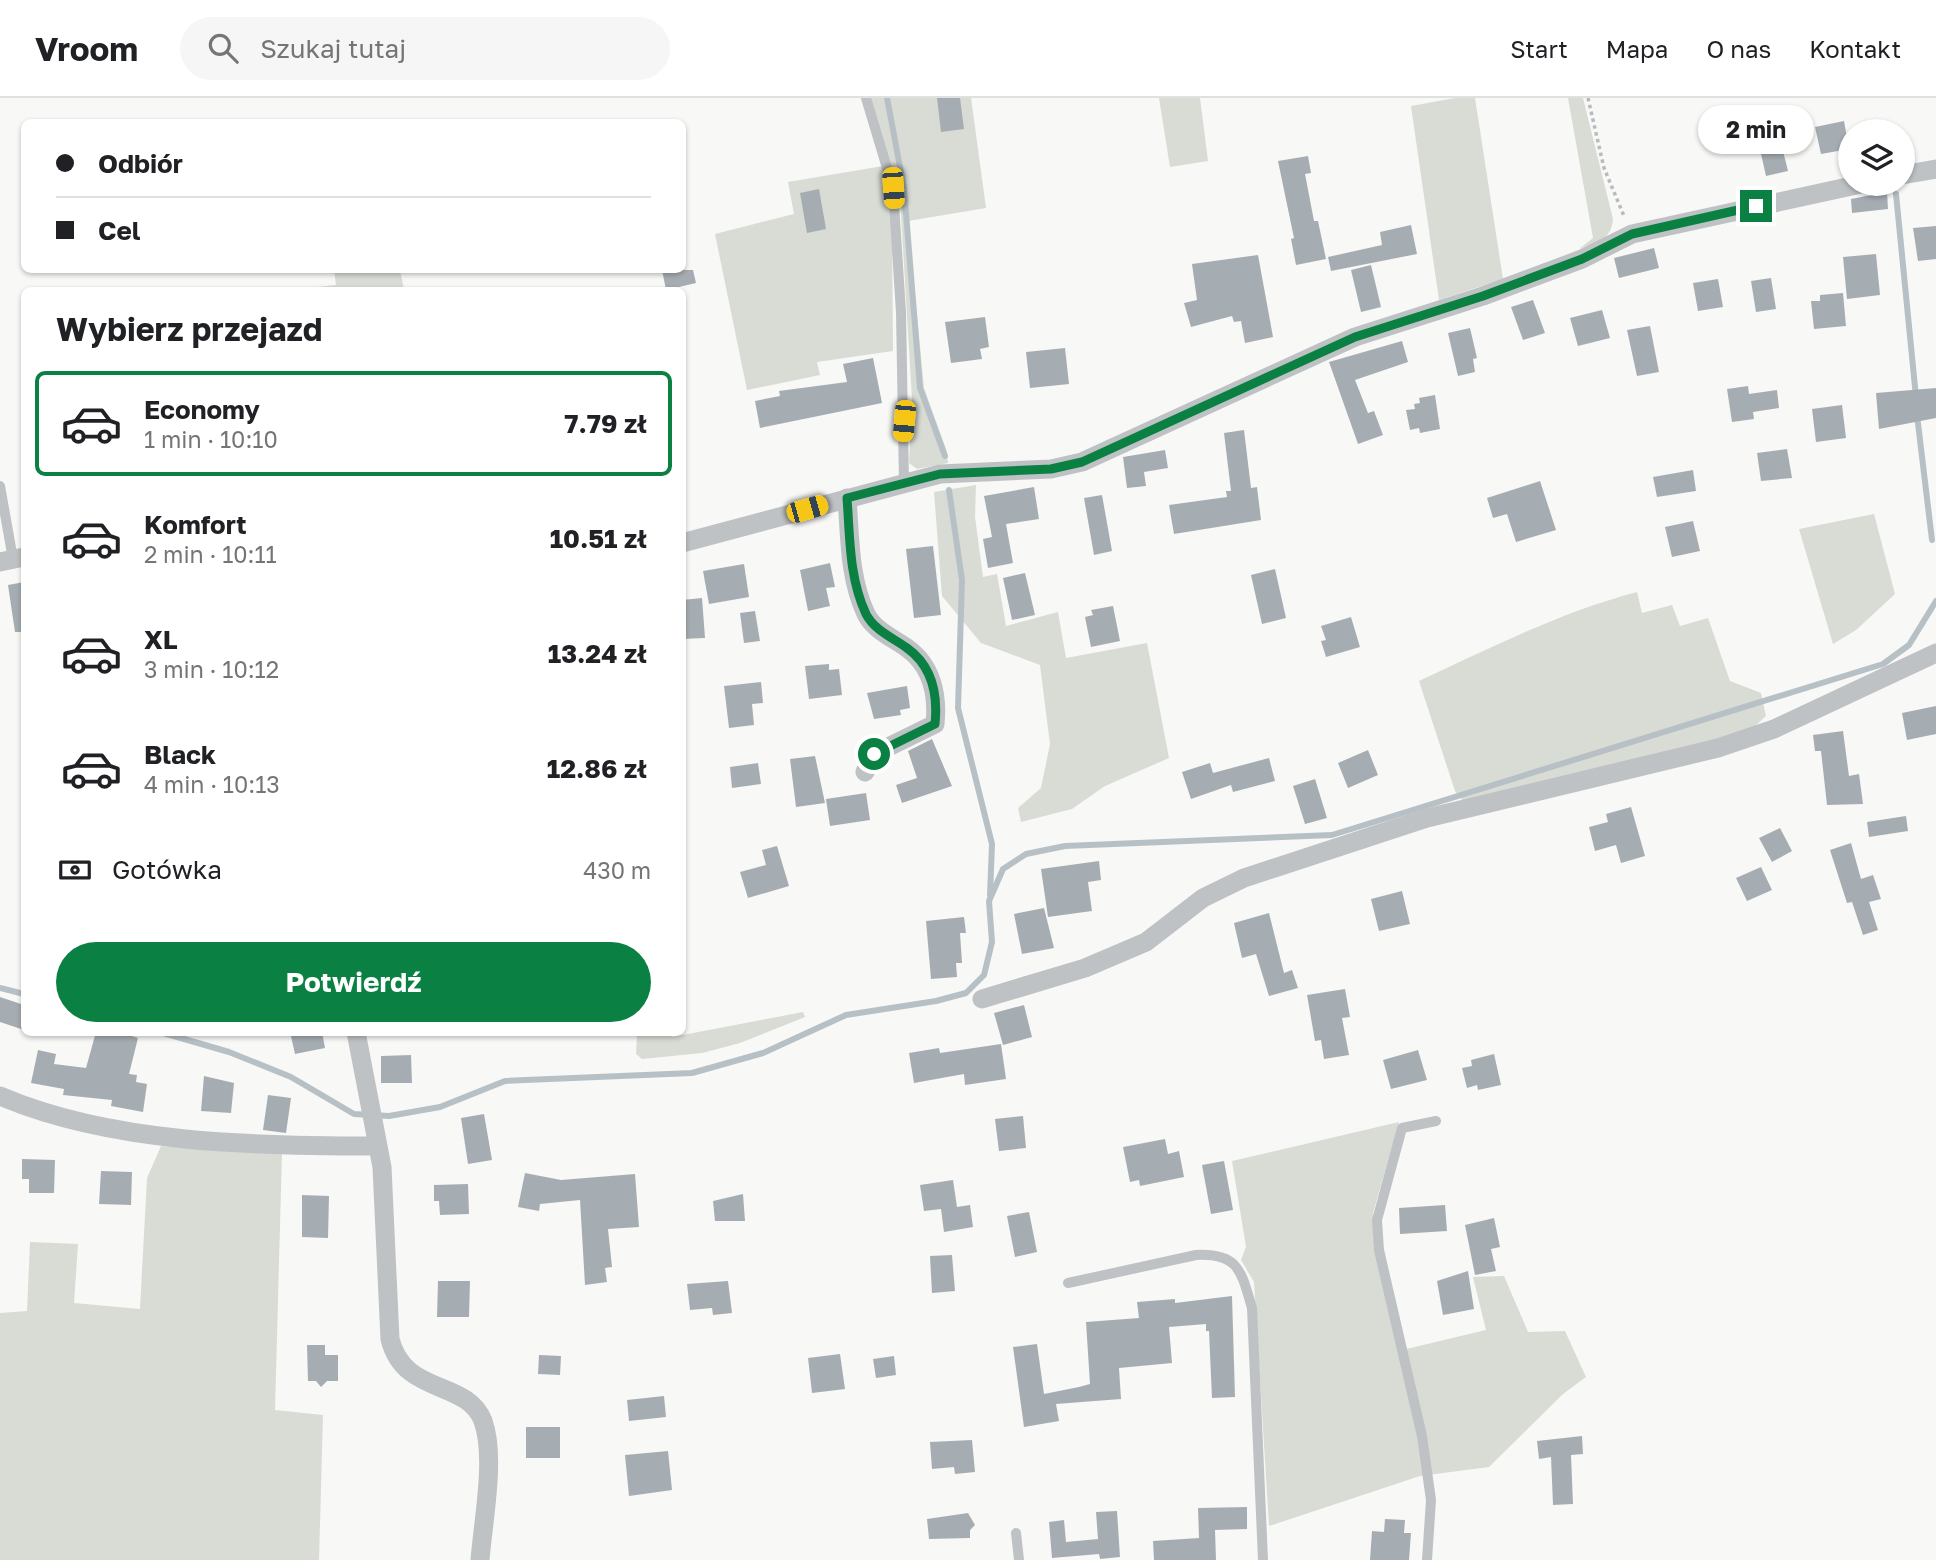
<!DOCTYPE html>
<html lang="pl">
<head>
<meta charset="utf-8">
<style>
	body { margin:0; font-family:"Golos Text",sans-serif; background:#f6f6f6; color:#202124; height:100vh; display:flex; flex-direction:column; font-size:26px; white-space:nowrap }
	* { box-sizing:border-box; margin:0 }
	p { font-size:23px; color:#757577 }
	.icon { flex:none; width:38px; height:38px; fill:none; stroke:currentColor; stroke-width:2; stroke-linecap:round; stroke-linejoin:round }
	.map { position:relative; flex:1; overflow:hidden }
	.sheet { position:absolute; left:21px; top:189px; width:665px; height:749px; display:flex; flex-direction:column; background:#fff; border-radius:10px; box-shadow:0 2px 5px #0004 }
	.sheet>* { flex:none }
	.guide { position:absolute; left:21px; top:21px; width:665px; height:154px; border-radius:10px; box-shadow:0 2px 5px #0004; display:grid; align-content:center; height:154px; padding:0 35px; background:#fff }
	.fabs { position:absolute; left:1838px; top:21px; display:grid; gap:14px }
	.fabs a { display:grid; place-items:center; width:77px; height:77px; border-radius:50%; background:#fff; box-shadow:0 2px 5px #0004; font-size:35px }
	.end { position:absolute; width:32px; height:32px; margin:-16px; border:9px solid #0b8043; background:#fff; box-shadow:0 0 0 4px #fff }
	.from { border-radius:50% }
	.bubble { position:absolute; height:49px; border-radius:24px; background:#fff; box-shadow:0 2px 5px #0004; font-size:23px; font-weight:700; line-height:49px; text-align:center }
	.car { position:absolute; width:21px; height:42px; margin:-21px -10px; border-radius:9px; box-shadow:0 0 5px 2px #0007; background:linear-gradient(#f5c518 24%,#345 0 40%,#f5c518 0 76%,#345 0 86%,#f5c518 0) }
	.guide b { display:flex; align-items:center; gap:24px; height:66px; font-size:26px }
	.guide b+b { border-top:2px solid #e0e0e0 }
	.guide i { width:18px; height:18px; background:#202124 }
	ul { padding:0; list-style:none }
	li { display:flex; align-items:center; gap:21px; height:105px; margin:0 14px 10px; padding:0 21px; border:4px solid transparent; border-radius:10px }
	li div { flex:1 }
	li b { display:block; font-size:26px }
	li em { font-style:normal; font-weight:700 }
	li.on { border-color:#0b8043 }
	li>.icon { width:63px; height:63px; stroke-width:1.5 }
	h2 { padding:0 35px; font-size:32px; line-height:84px }
	.pay { display:flex; align-items:center; gap:18px; height:77px; padding:0 35px; font-size:26px }
	.pay p { margin-inline-start:auto }
	.action { display:flex; gap:14px; margin-top:auto; padding:14px 35px }
	.action a { flex:1; height:80px; border-radius:42px; background:#0b8043; color:#fff; font-size:28px; font-weight:700; line-height:80px; text-align:center }
	header { display:flex; align-items:center; gap:42px; box-sizing:border-box; height:98px; padding:0 35px; background:#fff; border-bottom:2px solid #e0e0e0 }
	header strong { font-size:33px }
	nav { display:flex; gap:38px; margin-inline-start:auto; font-size:24px }
	.search { width:490px; height:63px; background:#f6f6f6; display:flex; align-items:center; gap:18px; box-sizing:border-box; padding:0 24px; border-radius:38px; color:#757577; font-size:26px }
	.map>svg:first-child { display:block }
	.green { fill:#d8dcd5 }
	.lines { fill:none; stroke-linecap:round; stroke-linejoin:round }
	.stream { stroke:#b7c1c5; stroke-width:6 }
	.building { fill:#a6adb2 }
	.path { stroke:#b8bbbe; stroke-width:3.5; stroke-dasharray:3.5 3.5; stroke-linecap:butt }
	.service { stroke:#bec2c5; stroke-width:10 }
	.minor { stroke:#bec2c5; stroke-width:19 }
	.route { stroke:#0b8043; stroke-width:9 }
</style>
</head>
<body>
<header>
<strong>Vroom</strong>
<div class="search"><svg class="icon" aria-label="search" viewBox="0 0 24 24"><circle cx="10" cy="10" r="6"/><path d="M15 15l6 6"/></svg>Szukaj tutaj</div>
<nav><a>Start</a><a>Mapa</a><a>O nas</a><a>Kontakt</a></nav>
</header>
<div class="map">
<svg width="1936" height="1462" viewBox="0 0 1936 1462">
	<rect width="100%" height="100%" fill="#f8f8f6"/>
	<g class="green">
		<polygon points="869,0 971,0 986,110 908,123 924,290 946,351 948,365 917,371 909,365 912,301 900,100"/>
		<polygon points="1159,0 1200,0 1208,63 1170,69"/>
		<polygon points="1455,0 1475,0 1503,181 1439,202 1411,8"/>
		<path d="M 1568,0 L 1583,0 L 1613,121 C 1611,142 1598,144 1579,151 L 1593,140 Z"/>
		<polygon points="883,68 892,119 893,253 817,264 820,277 747,292 715,136 794,116 788,84"/>
		<polygon points="334,172 400,172 404,192 290,192 336,187"/>
		<polygon points="976,387 975,419 983,479 997,476 1006,528 1058,514 1066,560 1147,545 1169,660 1105,688 1072,711 1021,724 1018,710 1041,690 1050,646 1040,567 981,545 942,498 934,394"/>
		<polygon points="1874,416 1895,496 1856,532 1833,546 1799,431"/>
		<path d="M 1637,494 L 1642,515 L 1672,507 L 1680,528 L 1708,520 L 1730,583 L 1761,595 L 1766,618 L 1754,629 L 1695,648 L 1463,703 L 1455,693 L 1419,583 C 1490,550 1561,514 1637,494 Z"/>
		<polygon points="803,914 805,919 740,945 702,955 642,961 636,956 637,935 670,935 672,939"/>
		<polygon points="1399,1024 1373,1115 1374,1142 1398,1253 1486,1232 1473,1179 1504,1178 1528,1234 1565,1233 1586,1279 1563,1296 1489,1369 1420,1378 1269,1428 1254,1184 1241,1162 1246,1149 1232,1063"/>
		<polygon points="161,1048 282,1054 275,1312 323,1317 319,1462 0,1462 0,1215 27,1213 30,1144 78,1146 74,1205 140,1211 147,1080"/>
	</g>
	<g class="lines">
		<g class="stream">
			<polyline points="887,0 904,90 920,290 945,358"/>
			<polyline points="1896,96 1916,299"/>
			<polyline points="1917,317 1932,442"/>
			<polyline points="949,392 962,482 958,610 992,746 990,797"/>
			<polyline points="0,890 24,896"/>
			<polyline points="160,934 229,954 291,979 354,1016 389,1018 440,1009 505,983 692,975 763,955 846,917 936,903 966,895 984,877 992,844 989,803 1003,771 1026,756 1065,748 1332,737 1883,566 1909,547 1936,503"/>
		</g>
	</g>
	<g class="building">
		<polygon points="937,0 960,0 964,31 941,34"/>
		<polygon points="1844,23 1849,51 1821,56 1815,29"/>
		<polygon points="1778,33 1788,73 1766,78 1757,38"/>
		<polygon points="1308,58 1311,75 1305,76 1314,123 1318,123 1326,161 1296,167 1291,141 1294,140 1278,63"/>
		<polygon points="819,91 826,131 807,135 800,95"/>
		<polygon points="1887,94 1888,111 1852,115 1851,101"/>
		<polygon points="1411,127 1417,156 1331,173 1328,159 1382,147 1380,134"/>
		<polygon points="1936,128 1936,161 1918,163 1913,130"/>
		<polygon points="1654,150 1659,170 1619,180 1614,160"/>
		<polygon points="1876,156 1880,197 1847,201 1843,159"/>
		<polygon points="1258,157 1273,239 1245,245 1241,223 1234,224 1232,218 1191,229 1184,205 1197,202 1192,166"/>
		<polygon points="1371,167 1381,209 1361,214 1351,172"/>
		<polygon points="662,172 693,172 696,185 666,192"/>
		<polygon points="1771,180 1776,211 1756,214 1751,183"/>
		<polygon points="1718,181 1723,209 1698,213 1693,185"/>
		<polygon points="1843,195 1846,228 1814,231 1811,203 1820,203 1820,197"/>
		<polygon points="1533,202 1545,235 1523,242 1511,209"/>
		<polygon points="1602,212 1610,240 1578,248 1570,220"/>
		<polygon points="985,219 989,249 980,251 982,261 951,265 945,224"/>
		<polygon points="1650,228 1659,274 1637,278 1627,232"/>
		<polygon points="1470,230 1477,260 1473,261 1475,274 1458,278 1448,235"/>
		<polygon points="1402,243 1408,264 1355,282 1368,315 1374,313 1383,337 1358,346 1329,264"/>
		<polygon points="1065,250 1069,286 1030,290 1026,254"/>
		<polygon points="873,260 882,305 760,330 755,303 780,298 779,293 847,284 843,266"/>
		<polygon points="1748,288 1749,296 1777,292 1779,310 1753,314 1754,321 1732,324 1727,291"/>
		<polygon points="1936,290 1936,320 1879,331 1876,295"/>
		<polygon points="1435,297 1440,331 1420,335 1419,330 1410,332 1406,312 1415,311 1414,306 1420,305 1419,300"/>
		<polygon points="1842,307 1846,340 1816,344 1812,311"/>
		<polygon points="1244,332 1251,390 1257,389 1261,422 1174,436 1169,407 1227,399 1226,393 1231,393 1224,335"/>
		<polygon points="1787,351 1792,380 1761,383 1757,355"/>
		<polygon points="1165,352 1168,370 1144,374 1146,388 1127,390 1123,359"/>
		<polygon points="1693,372 1696,393 1657,399 1653,379"/>
		<polygon points="1540,383 1556,432 1516,444 1507,416 1493,420 1487,400"/>
		<polygon points="1034,389 1039,421 1006,426 1013,465 988,470 983,441 992,439 984,398"/>
		<polygon points="1102,397 1112,453 1094,457 1084,400"/>
		<polygon points="1693,423 1700,453 1672,459 1665,429"/>
		<polygon points="933,448 941,517 914,520 906,451"/>
		<polygon points="830,465 835,489 826,490 830,508 808,513 800,472"/>
		<polygon points="744,466 749,499 709,506 703,473"/>
		<polygon points="1275,471 1286,520 1262,526 1251,477"/>
		<polygon points="1025,475 1035,517 1012,522 1003,480"/>
		<polygon points="24,484 24,534 15,534 8,487"/>
		<polygon points="702,500 705,540 682,541 682,502"/>
		<polygon points="1113,508 1120,543 1091,549 1085,519 1093,517 1091,512"/>
		<polygon points="755,513 760,543 744,545 740,515"/>
		<polygon points="1351,519 1360,549 1326,559 1321,543 1326,542 1321,528"/>
		<polygon points="829,566 829,572 839,571 842,597 809,601 805,568"/>
		<polygon points="761,584 763,605 752,606 754,627 729,630 724,588"/>
		<polygon points="907,588 910,610 900,612 901,617 874,621 867,595"/>
		<polygon points="1936,608 1936,636 1907,642 1902,615"/>
		<polygon points="1843,633 1849,678 1859,676 1863,706 1827,707 1821,653 1815,653 1813,637"/>
		<polygon points="932,641 952,688 902,705 896,687 917,680 908,653"/>
		<polygon points="1368,652 1378,677 1348,690 1338,665"/>
		<polygon points="815,658 825,705 796,709 790,661"/>
		<polygon points="1269,660 1275,683 1233,694 1231,687 1191,701 1182,674 1210,665 1213,675"/>
		<polygon points="758,665 761,686 732,690 730,669"/>
		<polygon points="1315,681 1327,720 1305,726 1293,688"/>
		<polygon points="866,695 870,722 830,728 826,701"/>
		<polygon points="1631,709 1645,758 1621,765 1616,747 1595,753 1589,729 1608,724 1606,716"/>
		<polygon points="1906,718 1908,733 1869,739 1867,724"/>
		<polygon points="1780,730 1792,753 1772,764 1759,740"/>
		<polygon points="1851,745 1861,781 1873,777 1881,801 1869,804 1878,832 1863,837 1852,804 1847,805 1830,752"/>
		<polygon points="777,748 789,788 748,800 740,774 766,767 762,752"/>
		<polygon points="1099,763 1101,782 1088,784 1092,813 1048,819 1041,771"/>
		<polygon points="1761,769 1772,792 1747,803 1736,780"/>
		<polygon points="1402,793 1410,826 1379,833 1371,801"/>
		<polygon points="1044,810 1054,850 1022,856 1014,816"/>
		<polygon points="1269,815 1284,875 1292,872 1298,890 1269,898 1256,856 1242,860 1234,825"/>
		<polygon points="964,819 966,835 960,835 962,865 956,865 957,879 931,881 926,823"/>
		<polygon points="1345,891 1350,919 1342,920 1349,957 1324,961 1321,942 1315,943 1307,897"/>
		<polygon points="0,899 24,907 24,932 0,924"/>
		<polygon points="1024,907 1032,939 1003,947 994,915"/>
		<polygon points="96,934 119,934 138,940 129,976 137,977 136,984 147,986 143,1014 111,1008 112,1002 63,997 64,991 31,985 38,952 56,956 54,966 86,970"/>
		<polygon points="290,934 322,934 325,950 295,956"/>
		<polygon points="1001,946 1006,981 965,987 964,976 914,985 909,955 939,950 940,955"/>
		<polygon points="1418,952 1427,982 1391,991 1383,962"/>
		<polygon points="1494,956 1501,987 1478,992 1477,987 1467,990 1462,970 1472,968 1471,962"/>
		<polygon points="411,957 412,985 381,985 381,958"/>
		<polygon points="204,978 234,985 231,1015 201,1013"/>
		<polygon points="268,997 291,1000 286,1035 263,1032"/>
		<polygon points="484,1016 492,1062 468,1066 461,1020"/>
		<polygon points="1023,1018 1026,1050 999,1053 995,1021"/>
		<polygon points="1165,1041 1168,1056 1179,1053 1184,1079 1140,1088 1139,1082 1130,1084 1123,1049"/>
		<polygon points="22,1061 55,1062 54,1095 29,1095 29,1081 22,1081"/>
		<polygon points="1224,1063 1233,1112 1211,1116 1202,1067"/>
		<polygon points="101,1073 132,1074 131,1107 99,1106"/>
		<polygon points="525,1075 561,1082 635,1076 639,1129 608,1131 612,1169 605,1170 607,1184 585,1187 580,1102 540,1106 539,1113 518,1109"/>
		<polygon points="953,1082 957,1109 970,1107 973,1129 944,1134 941,1111 924,1113 920,1087"/>
		<polygon points="468,1086 469,1116 440,1117 439,1103 434,1103 434,1087"/>
		<polygon points="743,1096 745,1123 715,1123 713,1103"/>
		<polygon points="302,1097 329,1098 328,1140 302,1139"/>
		<polygon points="1445,1107 1447,1133 1400,1136 1399,1110"/>
		<polygon points="1029,1114 1037,1154 1015,1159 1007,1118"/>
		<polygon points="1494,1120 1500,1149 1491,1151 1496,1173 1475,1177 1465,1127"/>
		<polygon points="952,1157 955,1193 932,1195 930,1158"/>
		<polygon points="1468,1173 1474,1211 1443,1217 1437,1183"/>
		<polygon points="438,1183 470,1183 469,1219 437,1219"/>
		<polygon points="728,1183 732,1215 713,1217 712,1210 690,1212 687,1186"/>
		<polygon points="1232,1198 1235,1299 1212,1300 1209,1233 1206,1233 1206,1226 1169,1229 1172,1265 1119,1270 1121,1301 1056,1306 1059,1323 1024,1329 1013,1249 1037,1246 1044,1296 1079,1289 1090,1286 1086,1224 1139,1220 1137,1204 1175,1201 1175,1205"/>
		<polygon points="307,1247 325,1247 325,1257 338,1257 338,1283 327,1283 321,1289 316,1283 308,1283"/>
		<polygon points="840,1256 845,1291 812,1295 808,1260"/>
		<polygon points="539,1257 561,1258 560,1277 538,1276"/>
		<polygon points="894,1258 896,1277 876,1280 873,1261"/>
		<polygon points="664,1298 666,1319 629,1323 627,1302"/>
		<rect x="526" y="1329" width="34" height="31"/>
		<polygon points="1582,1338 1583,1356 1571,1357 1573,1406 1553,1407 1551,1359 1539,1361 1537,1343"/>
		<polygon points="972,1342 975,1374 955,1376 954,1369 932,1371 930,1344"/>
		<polygon points="668,1353 672,1392 629,1398 625,1357"/>
		<polygon points="1247,1409 1247,1431 1215,1432 1216,1462 1154,1462 1153,1443 1199,1440 1198,1410"/>
		<polygon points="1117,1413 1120,1459 1100,1461 1099,1456 1052,1460 1049,1424 1064,1422 1066,1444 1098,1441 1096,1414"/>
		<polygon points="968,1415 975,1427 970,1432 970,1440 929,1441 927,1421"/>
		<polygon points="1385,1421 1405,1422 1404,1435 1411,1435 1409,1462 1370,1462 1372,1433 1384,1434"/>
	</g>
	<g class="lines">
		<polyline class="path" points="1588,0 1604,70 1624,118"/>
		<g class="service">
			<polyline points="866,0 893,90 901,214 904,385"/>
			<polyline points="0,388 13,461"/>
			<path d="M 1068,1185 L 1196,1157 C 1239,1155 1241,1173 1252,1210 L 1263,1462"/>
			<polyline points="1016,1435 1019,1462"/>
			<polyline points="1427,1462 1431,1402 1422,1338 1379,1152 1377,1122 1402,1030 1436,1023"/>
		</g>
		<g class="minor">
			<polyline points="1902,77 1936,71"/>
			<path d="M 847,400 C 850,439 849,480 866,516 C 874,532 893,540 907,550 C 932,568 938,597 935,626 L 874,656 L 865,674"/>
			<polyline points="682,445 940,376 1051,371 1082,364 1355,239 1483,198 1582,161 1632,136 1861,86"/>
			<polyline points="0,464 24,459"/>
			<polyline points="982,901 1085,870 1146,844 1203,800 1244,780 1427,720 1718,650 1774,631 1936,555"/>
			<path d="M 356,934 L 382,1069 L 390,1241 C 404,1298 467,1281 483,1323 C 496,1359 483,1423 480,1462"/>
			<path d="M 0,998 C 112,1046 256,1048 377,1048"/>
		</g>
	</g>
	<g class="lines">
		<path class="route" d="M 874,656 L 935,626 C 938,597 932,568 907,550 C 893,540 874,532 866,516 C 849,480 850,439 847,400 L 940,376 L 1051,371 L 1082,364 L 1355,239 L 1483,198 L 1582,161 L 1632,136 L 1756,108"/>
	</g>
</svg>
<div class="fabs">
<a><svg class="icon" aria-label="layers" viewBox="0 0 24 24"><path d="M12 4l9 5-9 5-9-5zM3 14l9 5 9-5"/></svg></a>
</div>
<i class="end from" style="left:874px;top:656px"></i>
<i class="end" style="left:1756px;top:108px"></i>
<div class="bubble" style="left:1698px;top:7px;width:116px">2 min</div>
<i class="car" style="left:893px;top:90px;rotate:176deg"></i>
<i class="car" style="left:904px;top:323px;rotate:185deg"></i>
<i class="car" style="left:807px;top:411px;rotate:74deg"></i>
<div class="guide">
<b><i class="from"></i>Odbiór</b>
<b><i></i>Cel</b>
</div>
<section class="sheet">
<h2>Wybierz przejazd</h2>
<ul>
<li class="on"><svg class="icon" aria-label="car" viewBox="0 0 24 24"><path d="M5 17H2v-5l4-1 3-4h7l3 4 3 1v5h-3M9 17h6M6 11h13"/><circle cx="7" cy="17" r="2"/><circle cx="17" cy="17" r="2"/></svg><div><b>Economy</b><p>1 min · 10:10</p></div><em>7.79 zł</em></li>
<li><svg class="icon" aria-label="car" viewBox="0 0 24 24"><path d="M5 17H2v-5l4-1 3-4h7l3 4 3 1v5h-3M9 17h6M6 11h13"/><circle cx="7" cy="17" r="2"/><circle cx="17" cy="17" r="2"/></svg><div><b>Komfort</b><p>2 min · 10:11</p></div><em>10.51 zł</em></li>
<li><svg class="icon" aria-label="car" viewBox="0 0 24 24"><path d="M5 17H2v-5l4-1 3-4h7l3 4 3 1v5h-3M9 17h6M6 11h13"/><circle cx="7" cy="17" r="2"/><circle cx="17" cy="17" r="2"/></svg><div><b>XL</b><p>3 min · 10:12</p></div><em>13.24 zł</em></li>
<li><svg class="icon" aria-label="car" viewBox="0 0 24 24"><path d="M5 17H2v-5l4-1 3-4h7l3 4 3 1v5h-3M9 17h6M6 11h13"/><circle cx="7" cy="17" r="2"/><circle cx="17" cy="17" r="2"/></svg><div><b>Black</b><p>4 min · 10:13</p></div><em>12.86 zł</em></li>
</ul>
<div class="pay"><svg class="icon" aria-label="cash" viewBox="0 0 24 24"><path d="M3 7h18v10H3z"/><circle cx="12" cy="12" r="2"/></svg>Gotówka<p>430 m</p></div>
<div class="action"><a>Potwierdź</a></div>
</section>
</div>
</body>
</html>
